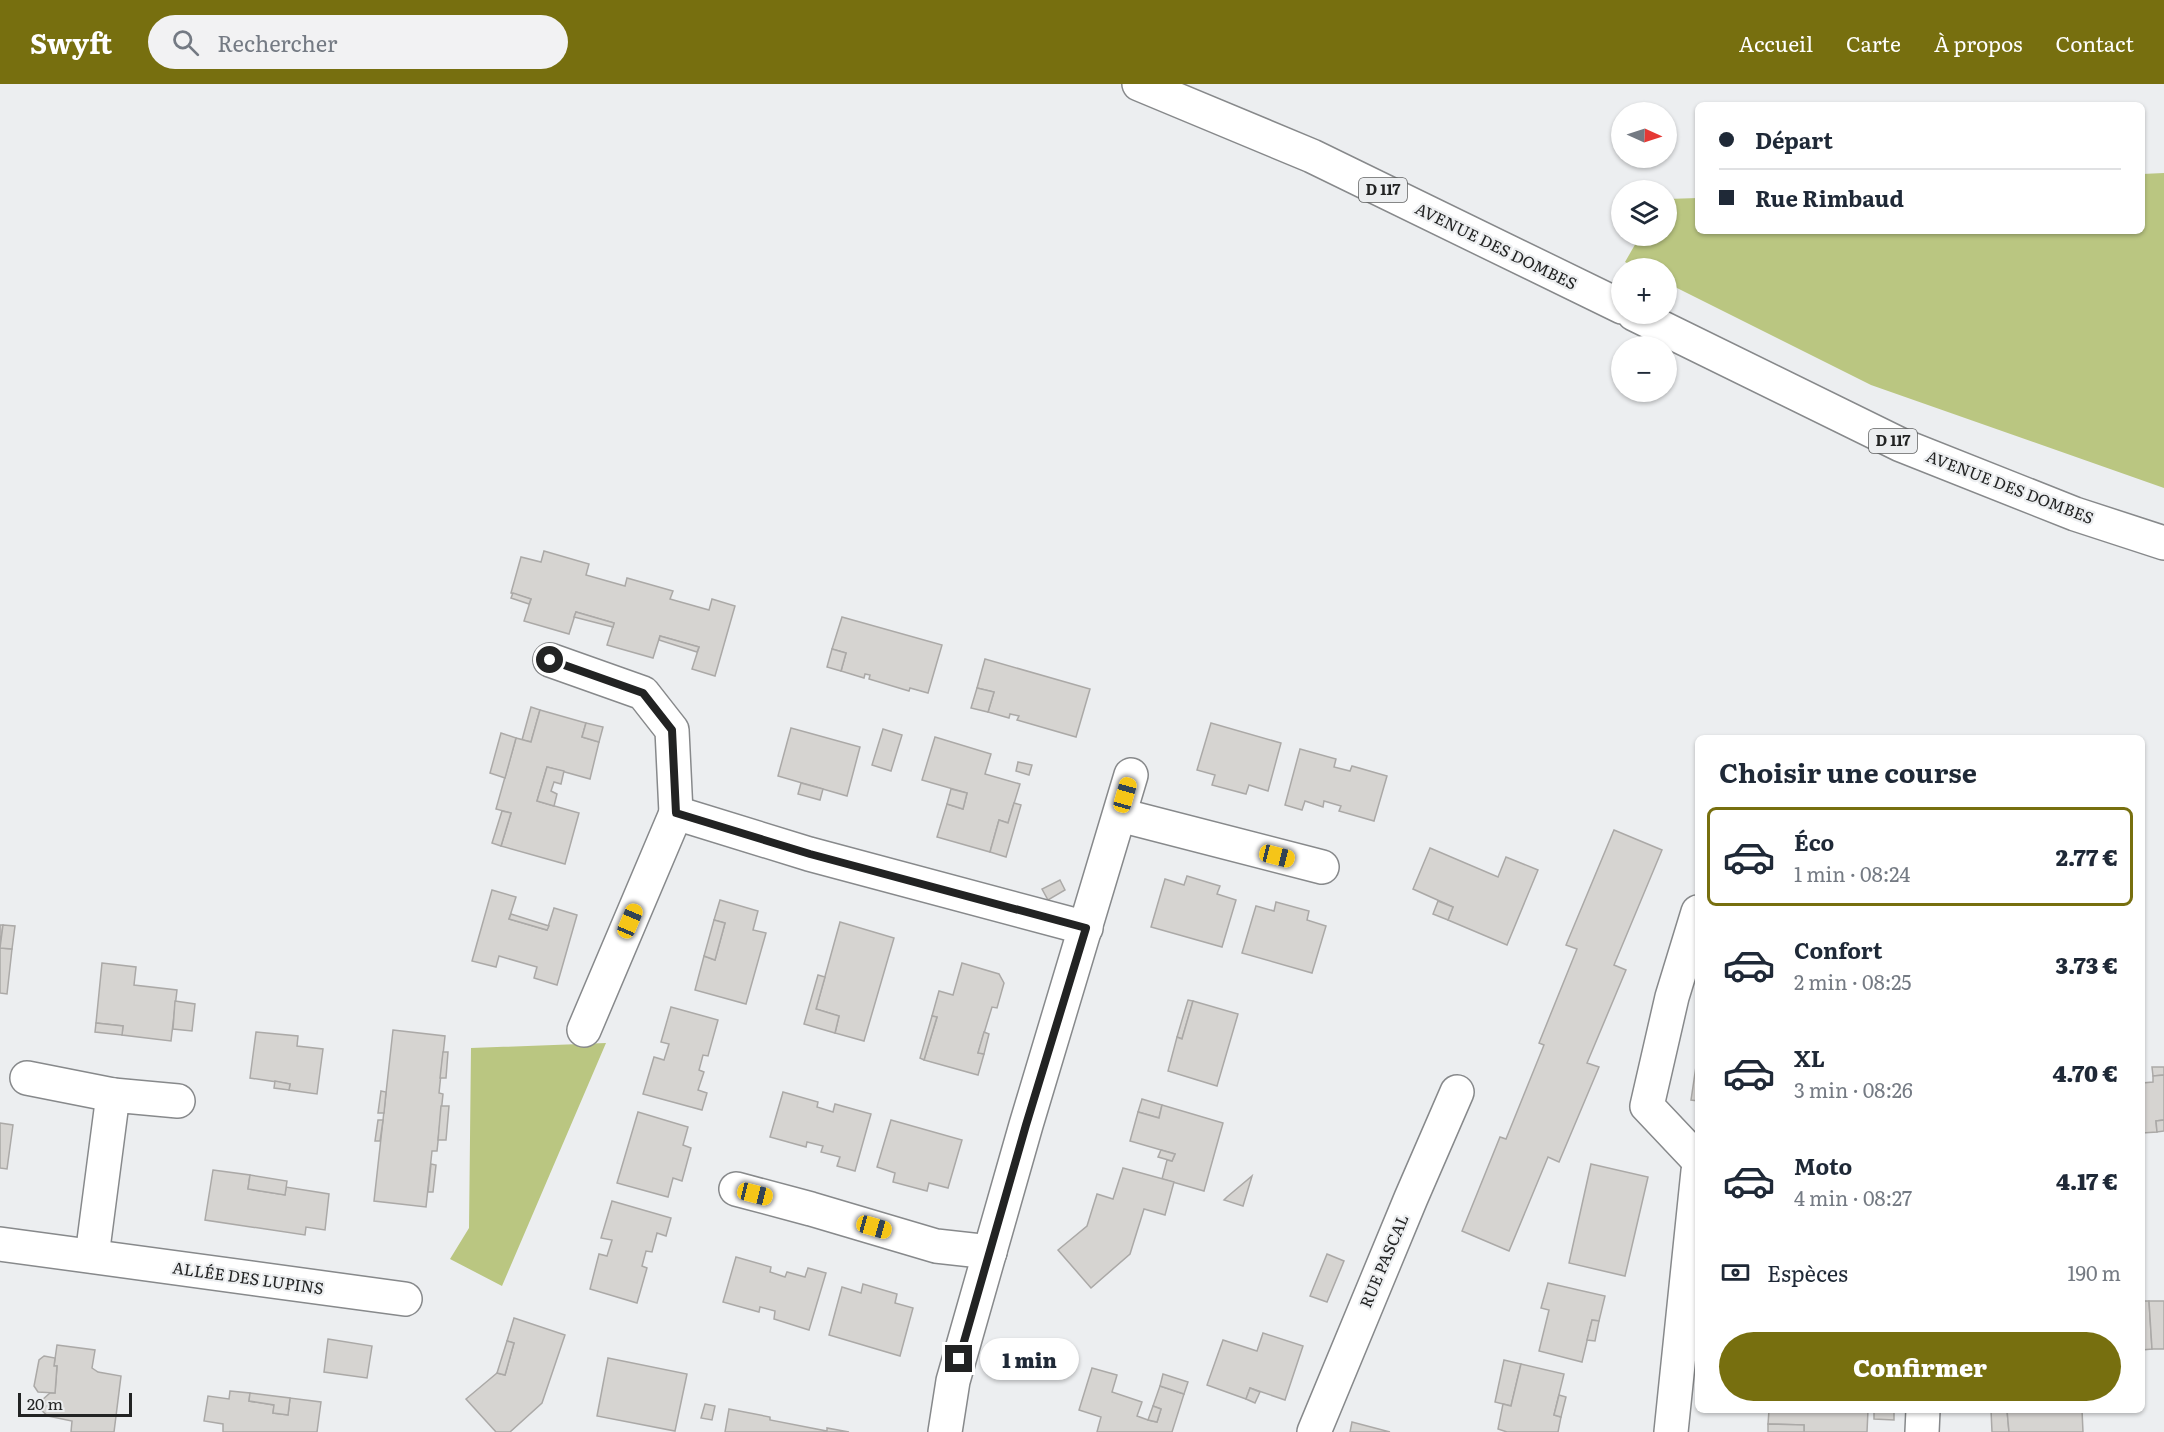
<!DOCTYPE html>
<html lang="fr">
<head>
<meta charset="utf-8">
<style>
	body { margin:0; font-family:Literata,serif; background:#f2f2f3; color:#1f2937; height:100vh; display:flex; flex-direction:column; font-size:22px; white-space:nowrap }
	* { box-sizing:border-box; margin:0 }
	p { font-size:20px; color:#747a83 }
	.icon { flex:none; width:33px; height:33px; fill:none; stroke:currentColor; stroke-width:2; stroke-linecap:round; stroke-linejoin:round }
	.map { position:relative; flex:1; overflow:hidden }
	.side { position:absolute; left:1695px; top:651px; width:450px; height:678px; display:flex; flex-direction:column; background:#fff; border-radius:9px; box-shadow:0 2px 4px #0004 }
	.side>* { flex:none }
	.top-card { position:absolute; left:1695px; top:18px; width:450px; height:132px; border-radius:9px; box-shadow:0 2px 4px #0004; display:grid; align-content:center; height:132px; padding:0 24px; background:#fff }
	.needle { width:39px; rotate:93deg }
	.tools { position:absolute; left:1611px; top:18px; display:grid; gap:12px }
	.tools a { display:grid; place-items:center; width:66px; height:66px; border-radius:50%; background:#fff; box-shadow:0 2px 4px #0004; font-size:30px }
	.scale { position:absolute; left:18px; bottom:15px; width:114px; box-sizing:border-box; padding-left:6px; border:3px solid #222323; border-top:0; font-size:16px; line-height:21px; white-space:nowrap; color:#222323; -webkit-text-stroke:4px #eceef0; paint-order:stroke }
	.end { position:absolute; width:27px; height:27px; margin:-14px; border:8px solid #222323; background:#fff; box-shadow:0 0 0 3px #fff }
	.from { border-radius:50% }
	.bubble { position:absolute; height:42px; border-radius:21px; background:#fff; box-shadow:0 2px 4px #0004; font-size:20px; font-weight:800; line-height:42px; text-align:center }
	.car { position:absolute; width:18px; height:36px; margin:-18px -9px; border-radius:8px; box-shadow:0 0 4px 2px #0007; background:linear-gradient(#f5c518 24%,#345 0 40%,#f5c518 0 76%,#345 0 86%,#f5c518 0) }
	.top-card b { display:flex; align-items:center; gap:21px; height:57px; font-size:22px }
	.top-card b+b { border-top:2px solid #e0e1e3 }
	.top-card i { width:15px; height:15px; background:#1f2937 }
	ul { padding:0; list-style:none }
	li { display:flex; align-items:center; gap:18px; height:99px; margin:0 12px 9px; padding:0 12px; border:3px solid transparent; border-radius:9px }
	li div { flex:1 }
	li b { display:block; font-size:22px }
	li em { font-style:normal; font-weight:800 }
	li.selected { border-color:#776f0f }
	li>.icon { width:54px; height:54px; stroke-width:1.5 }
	h2 { padding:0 24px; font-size:27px; line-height:72px }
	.pay { display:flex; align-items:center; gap:15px; height:66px; padding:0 24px; font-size:22px }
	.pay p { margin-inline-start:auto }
	.action { display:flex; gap:12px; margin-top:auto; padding:12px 24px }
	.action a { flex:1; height:69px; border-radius:36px; background:#776f0f; color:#fff; font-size:24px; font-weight:800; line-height:69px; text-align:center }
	header { display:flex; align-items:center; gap:36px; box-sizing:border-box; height:84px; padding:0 30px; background:#776f0f; color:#fff }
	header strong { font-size:28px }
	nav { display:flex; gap:33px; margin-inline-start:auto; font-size:21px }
	.search { width:420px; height:54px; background:#f2f2f3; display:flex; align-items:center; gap:15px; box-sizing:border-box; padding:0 21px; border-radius:33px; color:#747a83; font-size:22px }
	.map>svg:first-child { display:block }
	.green { fill:#bac681 }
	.building { fill:#d6d4d1; stroke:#aba9a7; stroke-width:1.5 }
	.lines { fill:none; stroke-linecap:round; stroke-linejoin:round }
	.minor-casing { stroke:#87898b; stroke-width:36 }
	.major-casing { stroke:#87898b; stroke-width:36 }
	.minor { stroke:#fff; stroke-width:33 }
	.major { stroke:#fff; stroke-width:33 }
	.route { stroke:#222323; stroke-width:8 }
	.labels { text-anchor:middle; stroke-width:4.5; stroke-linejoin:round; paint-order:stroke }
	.shield { fill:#eceef0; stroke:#5f6060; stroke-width:1.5 }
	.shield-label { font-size:15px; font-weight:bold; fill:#222323 }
	.street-label { font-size:16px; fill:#222323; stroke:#eceef0 }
</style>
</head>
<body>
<header>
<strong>Swyft</strong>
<div class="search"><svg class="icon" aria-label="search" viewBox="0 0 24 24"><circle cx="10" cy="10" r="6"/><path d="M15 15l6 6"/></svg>Rechercher</div>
<nav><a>Accueil</a><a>Carte</a><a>À propos</a><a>Contact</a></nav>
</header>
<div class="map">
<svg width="2164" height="1348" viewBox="0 0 2164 1348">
	<rect width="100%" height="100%" fill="#eceef0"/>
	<g class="green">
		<polygon points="2164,89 2164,404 1871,301 1667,199 1666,184 1637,184 1625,178 1640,152 1666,152 1667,115 1698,114 1698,147 2142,147 2142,90"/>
		<polygon points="606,959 502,1202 450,1175 469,1144 471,964"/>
	</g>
	<g class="building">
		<polygon points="544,467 589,480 586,491 625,502 627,494 673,507 670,515 709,526 712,515 735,522 715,592 692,585 699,563 660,552 653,574 607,561 614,539 576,528 569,550 524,537 531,515 511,509 521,473 541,478"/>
		<polygon points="513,509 531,515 529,520 511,514"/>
		<polygon points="576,528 614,539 613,543 574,533"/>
		<polygon points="842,533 942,561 928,609 910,604 909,607 869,595 870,591 865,590 864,594 841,587 846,569 832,565"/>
		<polygon points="660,552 699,563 697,568 659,556"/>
		<polygon points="832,565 846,569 841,587 827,583"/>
		<polygon points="985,575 1090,605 1076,653 1017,636 1019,632 1010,630 1009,634 988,628 994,608 977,604"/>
		<polygon points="977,604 994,608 988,628 971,624"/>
		<polygon points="531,623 540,626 531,658 522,656"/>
		<polygon points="540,626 586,639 582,653 599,658 590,695 547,683 537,717 579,729 565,780 501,762 511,729 496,725 516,654 531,658"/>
		<polygon points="586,639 603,643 599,658 582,653"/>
		<polygon points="1211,639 1281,659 1268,707 1249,701 1246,710 1212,701 1215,691 1197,686"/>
		<polygon points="791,644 860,663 847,712 778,692"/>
		<polygon points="883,645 902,651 891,687 872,681"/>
		<polygon points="501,649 516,654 505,694 490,689"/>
		<polygon points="935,653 991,670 985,690 1020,700 1008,739 999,736 990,768 937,753 947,720 963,725 967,709 922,696"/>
		<polygon points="1300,665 1336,675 1334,683 1350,687 1352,682 1387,692 1374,737 1339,727 1341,722 1324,717 1323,723 1305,717 1302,726 1285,721"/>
		<polygon points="1018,678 1032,681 1029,691 1016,687"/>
		<polygon points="547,683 564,687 561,700 554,698 551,707 557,710 554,722 537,717"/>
		<polygon points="801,699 823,705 820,716 798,710"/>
		<polygon points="951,705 967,709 963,725 947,720"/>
		<polygon points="1014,719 1021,721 1006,773 990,768 999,736 1008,739"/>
		<polygon points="502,727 511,729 501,762 492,759"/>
		<polygon points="1614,746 1662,766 1614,881 1626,886 1587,979 1599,983 1559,1078 1548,1073 1509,1167 1462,1147 1500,1053 1506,1055 1544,961 1539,959 1577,865 1566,861"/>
		<polygon points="1430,764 1498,793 1506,773 1538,786 1507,861 1448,836 1453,823 1413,805"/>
		<polygon points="1187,792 1220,802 1217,810 1236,816 1222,863 1151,843 1165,795 1184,801"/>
		<polygon points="1060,796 1065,806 1048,816 1042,805"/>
		<polygon points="492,806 516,813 509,835 547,846 554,824 577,831 557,901 534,894 537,883 499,872 496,883 472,877"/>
		<polygon points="720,816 758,827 753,846 766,849 746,920 695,906 704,872 715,876 725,839 714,836"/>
		<polygon points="1438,817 1453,823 1448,836 1433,830"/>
		<polygon points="1276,818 1309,827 1307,836 1326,842 1312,889 1242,869 1256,822 1274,827"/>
		<polygon points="511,830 549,842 547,846 509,835"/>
		<polygon points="714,836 725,839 715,876 704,872"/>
		<polygon points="840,838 894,854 864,957 835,949 839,932 816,925"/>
		<polygon points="0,841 3,841 0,864 12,865 7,910 0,909"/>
		<polygon points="3,841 15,842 12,865 0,864"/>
		<polygon points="102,879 136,883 134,901 177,906 171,957 122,951 123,942 96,939"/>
		<polygon points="962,879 999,890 1004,899 997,924 992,923 978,969 984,970 978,991 924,976 937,933 932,932 939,907 953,911"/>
		<polygon points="818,891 825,893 816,925 839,932 835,949 804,940"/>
		<polygon points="1188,916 1193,917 1182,955 1177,953"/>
		<polygon points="175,917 195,920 192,947 173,945"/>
		<polygon points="1193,917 1238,930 1217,1002 1168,987 1177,953 1182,955"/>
		<polygon points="671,923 718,936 708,972 703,971 699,986 704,988 698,1006 707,1009 702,1026 643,1010 654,973 664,976 669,960 661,958"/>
		<polygon points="932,932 937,933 924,976 920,974"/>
		<polygon points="96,939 123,942 122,951 95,948"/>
		<polygon points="393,946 445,952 439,1009 443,1010 437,1067 432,1067 426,1123 374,1117"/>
		<polygon points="256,948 298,952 297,962 323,965 317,1010 289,1006 290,1000 250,994"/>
		<polygon points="984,948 989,950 984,970 978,969"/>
		<polygon points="443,968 448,968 446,994 440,994"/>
		<polygon points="1698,969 1698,1017 1691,1016"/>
		<polygon points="2152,983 2164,983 2164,991 2153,992"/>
		<polygon points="2164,991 2164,1036 2156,1037 2157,1048 2142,1049 2142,999 2153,998 2153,992"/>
		<polygon points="275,997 290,1000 289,1006 274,1004"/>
		<polygon points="381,1007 386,1008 384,1029 378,1029"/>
		<polygon points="783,1008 818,1018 817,1023 833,1028 835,1020 871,1030 855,1087 837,1082 840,1073 821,1068 823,1062 807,1058 806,1063 770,1053"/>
		<polygon points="1142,1015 1162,1021 1159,1034 1138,1028"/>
		<polygon points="1162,1021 1223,1039 1204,1107 1162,1095 1167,1076 1172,1077 1175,1070 1130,1057 1138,1028 1159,1034"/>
		<polygon points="441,1022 449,1022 446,1056 438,1056"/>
		<polygon points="638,1028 688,1043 683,1061 691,1064 682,1097 673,1094 668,1113 617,1099"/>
		<polygon points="378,1036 383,1036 380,1057 375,1057"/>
		<polygon points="891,1036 962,1056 948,1104 929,1099 927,1107 893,1098 895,1089 877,1083"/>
		<polygon points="2164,1036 2164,1047 2157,1048 2156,1037"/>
		<polygon points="0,1039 13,1041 7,1085 0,1084"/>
		<polygon points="1161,1066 1175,1070 1172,1077 1158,1073"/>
		<polygon points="431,1080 436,1081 433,1108 428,1108"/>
		<polygon points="1591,1080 1648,1093 1625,1192 1569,1179"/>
		<polygon points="1123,1084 1174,1098 1165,1131 1144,1125 1130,1170 1091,1204 1058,1166 1087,1142 1097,1110 1113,1115"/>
		<polygon points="213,1086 250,1091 248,1105 285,1111 286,1103 329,1110 325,1146 306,1143 305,1151 205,1136"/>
		<polygon points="250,1091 287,1097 285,1111 248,1105"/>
		<polygon points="1252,1092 1243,1122 1224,1116 1227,1113"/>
		<polygon points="612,1117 671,1134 666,1152 657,1149 652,1168 646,1167 642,1182 647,1184 637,1219 590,1205 599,1170 607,1172 612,1156 601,1154"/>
		<polygon points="1327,1170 1344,1177 1327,1218 1310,1212"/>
		<polygon points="736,1173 771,1183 770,1188 785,1193 787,1188 805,1193 808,1184 826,1189 809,1246 774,1235 775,1227 760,1223 759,1228 723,1218"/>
		<polygon points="1548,1199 1605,1212 1599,1237 1592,1236 1582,1278 1539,1267 1549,1226 1541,1224"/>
		<polygon points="863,1200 897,1210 895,1219 913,1224 900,1272 829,1251 842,1203 861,1209"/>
		<polygon points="2142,1217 2149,1217 2152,1265 2142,1266"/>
		<polygon points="2149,1217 2164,1217 2164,1265 2152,1265"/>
		<polygon points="514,1234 565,1251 542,1319 510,1348 496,1348 466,1315 497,1289 505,1291 514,1259 507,1257"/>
		<polygon points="1592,1236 1599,1237 1595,1257 1587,1256"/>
		<polygon points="1263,1249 1303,1262 1285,1316 1250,1304 1246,1315 1207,1301 1223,1256 1257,1267"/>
		<polygon points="328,1255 372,1262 367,1294 324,1288"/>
		<polygon points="507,1257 514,1259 505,1291 497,1289"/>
		<polygon points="57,1261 95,1266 92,1284 98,1288 121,1292 114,1348 71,1348 72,1337 48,1332 41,1326 42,1316 50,1309 55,1309 57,1282 54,1282"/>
		<polygon points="44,1272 55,1274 54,1282 57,1282 55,1309 38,1308 34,1302 39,1276"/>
		<polygon points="608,1274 687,1290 675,1347 597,1332"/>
		<polygon points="1504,1276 1521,1280 1511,1322 1495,1318"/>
		<polygon points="1521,1280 1564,1290 1554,1331 1561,1333 1558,1348 1507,1348 1498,1345 1503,1320 1511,1322"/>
		<polygon points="1092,1284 1117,1291 1112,1308 1142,1318 1137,1332 1148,1336 1157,1338 1161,1325 1153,1322 1160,1302 1184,1310 1172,1348 1097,1348 1101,1333 1079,1326"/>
		<polygon points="1163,1290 1188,1298 1184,1310 1160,1302"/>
		<polygon points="1250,1304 1260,1308 1255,1319 1246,1315"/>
		<polygon points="230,1307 250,1309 249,1317 274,1321 273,1329 288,1331 290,1314 321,1318 317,1348 223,1348 223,1340 204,1337 208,1312 229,1315"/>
		<polygon points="250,1309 290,1314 288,1331 273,1329 274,1321 249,1317"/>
		<polygon points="1559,1311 1566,1313 1561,1333 1554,1331"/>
		<polygon points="705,1320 715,1322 712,1336 701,1334"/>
		<polygon points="1153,1322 1161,1325 1157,1338 1148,1336"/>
		<polygon points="729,1325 770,1333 770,1336 827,1347 827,1344 849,1348 725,1348"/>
		<polygon points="1769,1326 1868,1326 1867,1348 1804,1348 1804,1341 1768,1340"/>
		<polygon points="1874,1326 1894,1326 1894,1336 1874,1335"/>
		<polygon points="1991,1326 2007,1326 2009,1348 1992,1348"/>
		<polygon points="2007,1326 2082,1326 2083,1348 2009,1348"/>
		<polygon points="1352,1338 1390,1348 1350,1348"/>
		<polygon points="1768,1340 1804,1341 1804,1348 1768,1348"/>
	</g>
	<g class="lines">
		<defs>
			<g id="minor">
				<polyline points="550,576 643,609 672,646 676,729"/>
				<polyline points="1120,731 1322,783"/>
				<polyline points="1698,828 1672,913 1647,1022 1698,1076"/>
				<polyline points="584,946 676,729 809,770 1086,844"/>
				<polyline points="27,994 113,1011"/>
				<polyline points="736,1105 811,1125 936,1162 990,1168"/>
				<polyline points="0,1160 405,1215"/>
				<polyline points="92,1172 113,1011 178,1017"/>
				<polyline points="945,1348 953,1297 1026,1041 1131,691"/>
				<polyline points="1314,1348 1411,1114 1457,1008"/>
				<polyline points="1671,1348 1698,1087"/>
				<polyline points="1922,1348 1923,1326"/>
			</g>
			<g id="major">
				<polyline points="1139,0 1312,72 1622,223"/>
				<polyline points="1634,230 1901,361 2075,430 2164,459"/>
			</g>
		</defs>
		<use href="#minor" class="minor-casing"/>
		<use href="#major" class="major-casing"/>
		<use href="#minor" class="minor"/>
		<use href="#major" class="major"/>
	</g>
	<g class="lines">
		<polyline class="route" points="550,576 643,609 672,646 676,729 810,770 1086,844 1026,1041 959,1275"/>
	</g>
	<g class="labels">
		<g class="shield">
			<rect x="1359" y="94" width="48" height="24" rx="4.5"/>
			<rect x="1869" y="345" width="48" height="24" rx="4.5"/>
		</g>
		<g class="shield-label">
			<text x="1383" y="111">D 117</text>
			<text x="1893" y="362">D 117</text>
		</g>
		<g class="street-label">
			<text transform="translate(1496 162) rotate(26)" y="6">AVENUE DES DOMBES</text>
			<text transform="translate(2010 403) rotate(21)" y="6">AVENUE DES DOMBES</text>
			<text transform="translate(1384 1177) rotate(-67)" y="6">RUE PASCAL</text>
			<text transform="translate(248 1194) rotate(8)" y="6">ALLÉE DES LUPINS</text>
		</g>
	</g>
</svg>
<div class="tools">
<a><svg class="needle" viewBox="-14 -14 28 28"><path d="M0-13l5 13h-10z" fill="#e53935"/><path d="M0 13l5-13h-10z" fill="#747a83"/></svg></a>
<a><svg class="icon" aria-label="layers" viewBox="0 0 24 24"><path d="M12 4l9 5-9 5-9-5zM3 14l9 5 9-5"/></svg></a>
<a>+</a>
<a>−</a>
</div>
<div class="scale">20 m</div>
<i class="end from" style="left:550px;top:576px"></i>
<i class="end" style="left:959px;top:1275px"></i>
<div class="bubble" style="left:980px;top:1254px;width:99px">1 min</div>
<i class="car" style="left:1125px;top:711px;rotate:16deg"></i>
<i class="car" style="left:1277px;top:772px;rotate:104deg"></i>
<i class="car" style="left:630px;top:837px;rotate:23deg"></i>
<i class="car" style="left:755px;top:1110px;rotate:104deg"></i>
<i class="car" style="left:874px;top:1143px;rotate:106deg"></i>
<div class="top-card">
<b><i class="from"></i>Départ</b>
<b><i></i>Rue Rimbaud</b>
</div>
<section class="side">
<h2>Choisir une course</h2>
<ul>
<li class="selected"><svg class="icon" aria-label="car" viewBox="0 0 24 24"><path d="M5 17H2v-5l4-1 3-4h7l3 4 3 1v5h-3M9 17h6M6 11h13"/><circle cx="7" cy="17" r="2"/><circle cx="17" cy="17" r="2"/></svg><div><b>Éco</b><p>1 min · 08:24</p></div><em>2.77 €</em></li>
<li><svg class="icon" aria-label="car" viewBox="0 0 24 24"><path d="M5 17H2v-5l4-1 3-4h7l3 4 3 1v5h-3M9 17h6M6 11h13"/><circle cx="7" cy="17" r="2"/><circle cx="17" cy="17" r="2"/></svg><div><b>Confort</b><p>2 min · 08:25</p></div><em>3.73 €</em></li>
<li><svg class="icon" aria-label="car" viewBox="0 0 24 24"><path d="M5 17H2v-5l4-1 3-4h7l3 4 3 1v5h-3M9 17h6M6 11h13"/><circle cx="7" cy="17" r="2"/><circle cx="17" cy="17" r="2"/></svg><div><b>XL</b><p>3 min · 08:26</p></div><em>4.70 €</em></li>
<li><svg class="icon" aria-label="car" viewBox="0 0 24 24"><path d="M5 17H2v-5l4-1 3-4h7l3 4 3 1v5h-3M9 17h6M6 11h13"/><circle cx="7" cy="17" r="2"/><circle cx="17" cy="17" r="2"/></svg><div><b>Moto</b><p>4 min · 08:27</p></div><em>4.17 €</em></li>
</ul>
<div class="pay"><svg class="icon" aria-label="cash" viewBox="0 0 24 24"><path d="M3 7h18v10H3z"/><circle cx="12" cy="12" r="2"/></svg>Espèces<p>190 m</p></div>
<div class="action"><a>Confirmer</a></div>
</section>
</div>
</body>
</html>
